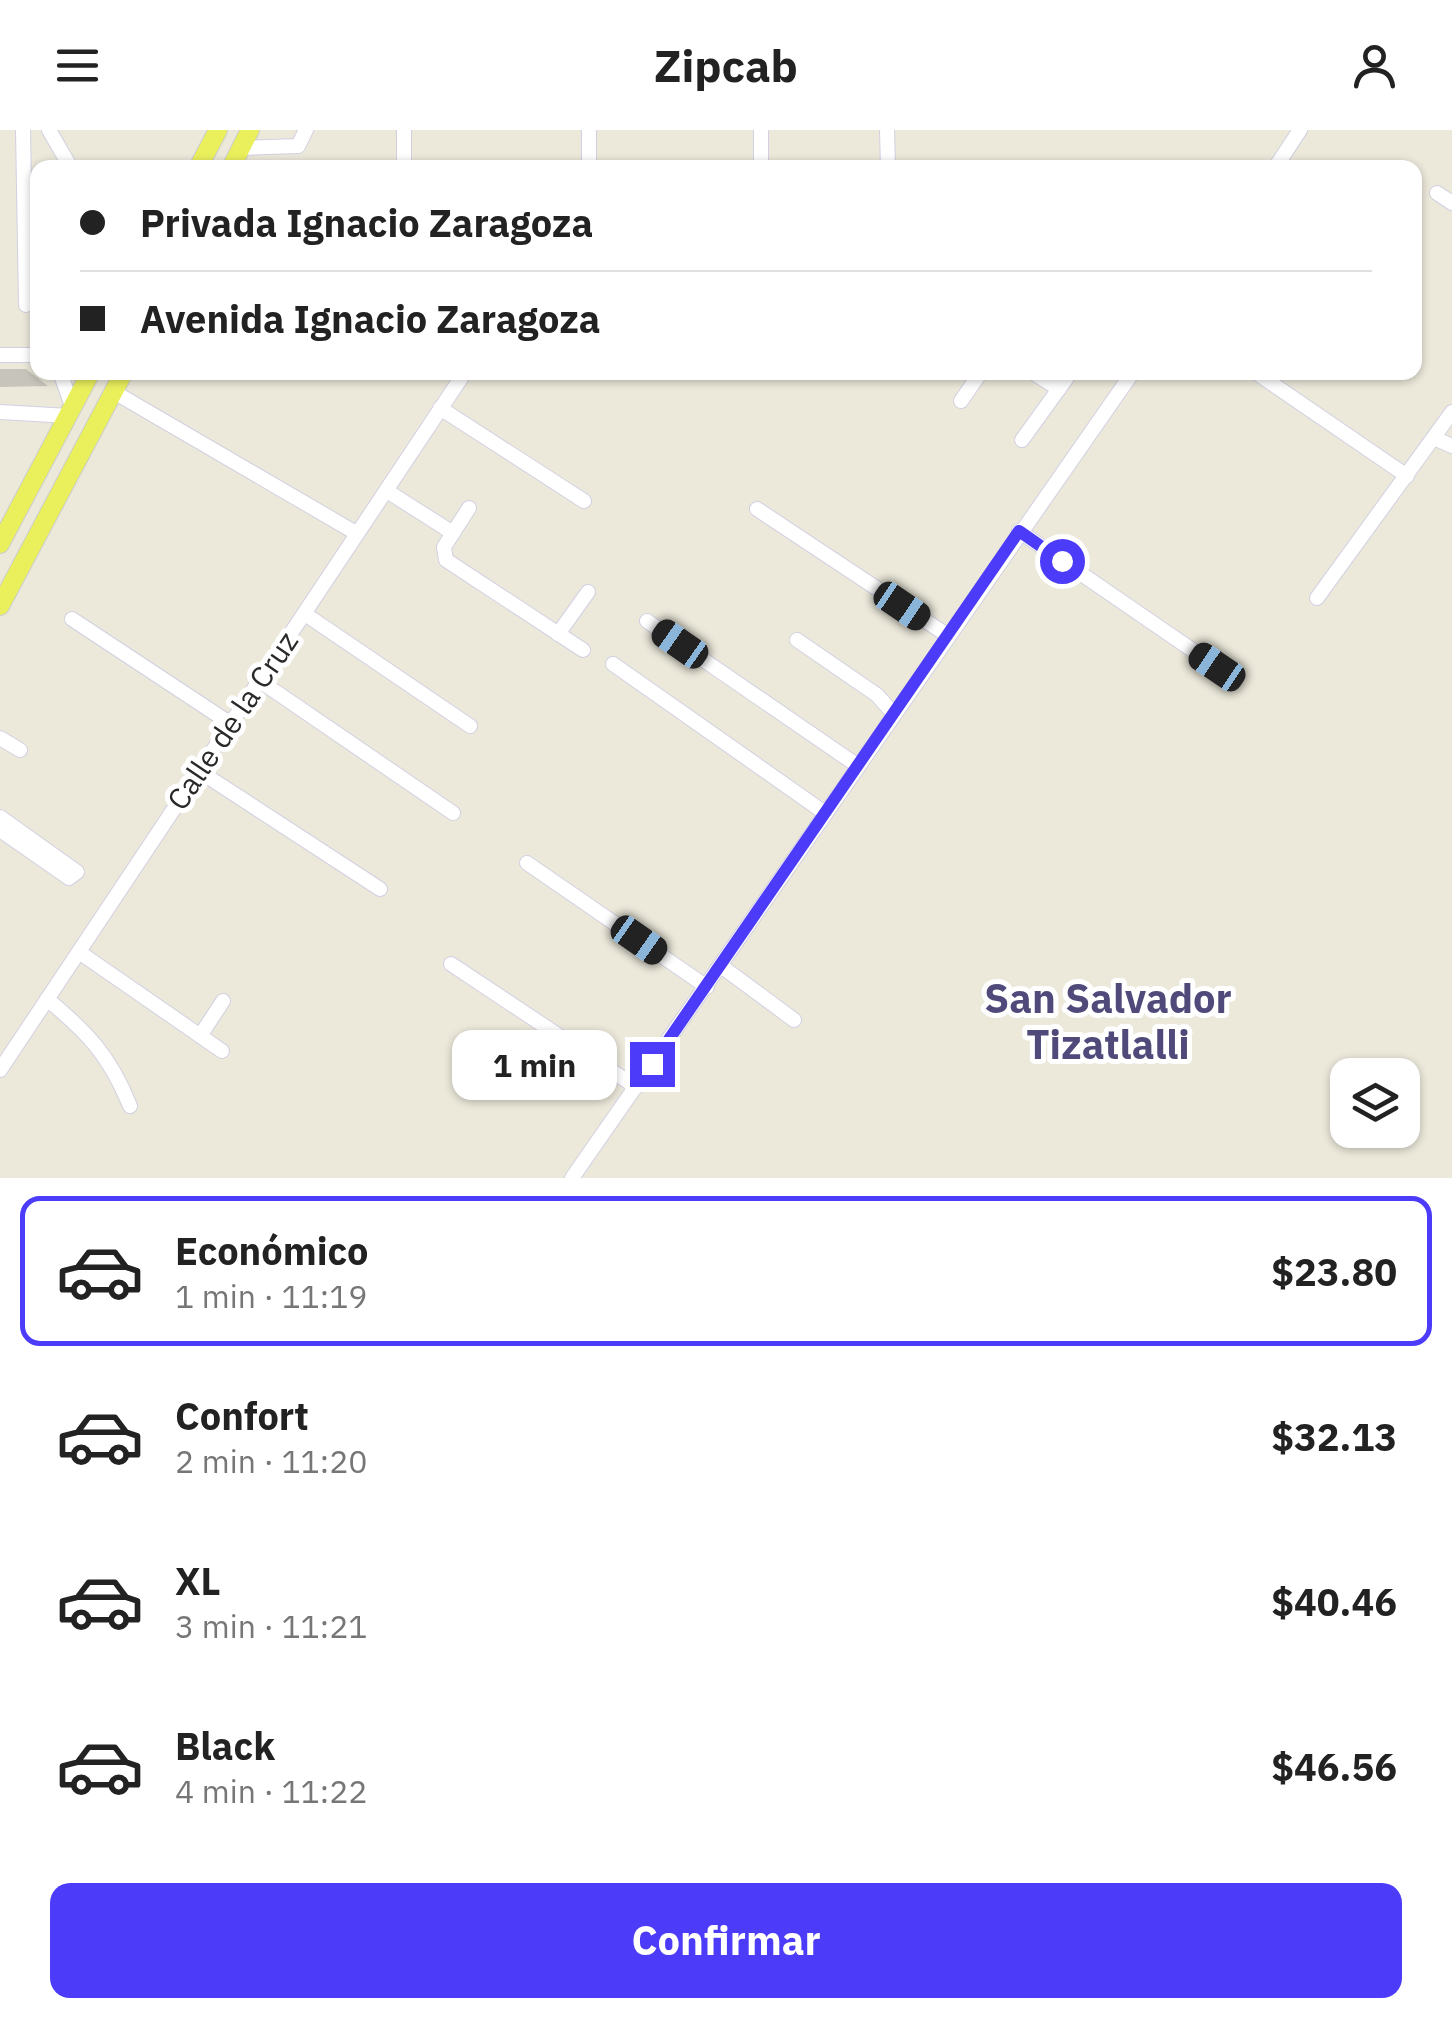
<!DOCTYPE html>
<html lang="es">
<head>
<meta charset="utf-8">
<style>
	body { margin:0; font-family:"IBM Plex Sans",sans-serif; background:#f6f6f6; color:#222; height:100vh; display:flex; flex-direction:column; font-size:38px; white-space:nowrap }
	* { box-sizing:border-box; margin:0 }
	p { font-size:32px; color:#767676 }
	.icon { flex:none; width:55px; height:55px; fill:none; stroke:currentColor; stroke-width:2; stroke-linecap:round; stroke-linejoin:round }
	.map { position:relative; height:1048px; overflow:hidden }
	.panel { display:flex; flex-direction:column; background:#fff; flex:1 }
	.panel>* { flex:none }
	.hud { position:absolute; left:30px; top:30px; width:1392px; height:220px; border-radius:20px; box-shadow:0 2px 8px #0004; display:grid; align-content:center; height:220px; padding:0 50px; background:#fff }
	.buttons { position:absolute; left:1330px; top:928px; display:grid; gap:20px }
	.buttons a { display:grid; place-items:center; width:90px; height:90px; border-radius:20px; background:#fff; box-shadow:0 2px 8px #0004; font-size:50px }
	.end { position:absolute; width:45px; height:45px; margin:-22px; border:12px solid #4c3bf9; background:#fff; box-shadow:0 0 0 5px #fff }
	.from { border-radius:50% }
	.bubble { position:absolute; height:70px; border-radius:20px; background:#fff; box-shadow:0 2px 8px #0004; font-size:32px; font-weight:800; line-height:70px; text-align:center }
	.car { position:absolute; width:30px; height:60px; margin:-30px -15px; border-radius:12px; box-shadow:0 0 8px 2px #0007; background:linear-gradient(#222 24%,#8ab4d8 0 40%,#222 0 76%,#8ab4d8 0 86%,#222 0) }
	.hud b { display:flex; align-items:center; gap:35px; height:95px; font-size:38px }
	.hud b+b { border-top:2px solid #e0e0e0 }
	.hud i { width:25px; height:25px; background:#222 }
	ul { padding:18px 0 0; list-style:none }
	li { display:flex; align-items:center; gap:30px; height:150px; margin:0 20px 15px; padding:0 30px; border:5px solid transparent; border-radius:20px }
	li div { flex:1 }
	li b { display:block; font-size:38px }
	li em { font-style:normal; font-weight:800 }
	li.selected { border-color:#4c3bf9 }
	li>.icon { width:90px; height:90px; stroke-width:1.5 }
	.button { display:flex; gap:20px; margin-top:auto; padding:20px 50px }
	.button a { flex:1; height:115px; border-radius:20px; background:#4c3bf9; color:#fff; font-size:40px; font-weight:800; line-height:115px; text-align:center }
	header { display:flex; justify-content:space-between; align-items:center; height:130px; padding:0 50px; background:#fff; font-size:45px; font-weight:800 }
	.map>svg:first-child { display:block }
	.building { fill:#c7c5bb }
	.lines { fill:none; stroke-linecap:round; stroke-linejoin:round }
	.minor-casing { stroke:#d2d0e2; stroke-width:16 }
	.major-casing { stroke:#ccc; stroke-width:20 }
	.minor { stroke:#fff; stroke-width:14 }
	.major { stroke:#eaf05c; stroke-width:18 }
	.route { stroke:#4c3bf9; stroke-width:12 }
	.labels { text-anchor:middle; stroke-width:10; stroke-linejoin:round; paint-order:stroke }
	.street-label { font-size:30px; fill:#292929; stroke:#fff }
	.district-label { font-size:40px; font-weight:bold; fill:#4f4a7a; stroke:#fff }
</style>
</head>
<body>
<header><svg class="icon" aria-label="menu" viewBox="0 0 24 24"><path d="M4 6h16M4 12h16M4 18h16"/></svg>Zipcab<svg class="icon" aria-label="person" viewBox="0 0 24 24"><circle cx="12" cy="8" r="4"/><path d="M4 21q1-7 8-7t8 7"/></svg></header>
<div class="map">
<svg width="1452" height="1048" viewBox="0 0 1452 1048">
	<rect width="100%" height="100%" fill="#ece9db"/>
	<polygon class="building" points="0,239 26,239 48,256 0,257"/>
	<g class="lines">
		<defs>
			<g id="minor">
				<polyline points="23,0 26,175"/>
				<polyline points="49,0 71,38"/>
				<polyline points="404,0 404,38"/>
				<polyline points="761,0 761,38"/>
				<polyline points="887,0 888,38"/>
				<polyline points="241,18 298,16 306,0"/>
				<polyline points="589,38 589,0"/>
				<polyline points="1275,38 1300,0"/>
				<polyline points="1437,63 1452,73"/>
				<polyline points="0,225 38,225"/>
				<polyline points="60,242 73,279"/>
				<polyline points="1032,242 1059,259"/>
				<polyline points="1255,242 1407,346"/>
				<polyline points="114,262 356,403"/>
				<polyline points="961,271 981,242"/>
				<polyline points="440,278 584,371"/>
				<polyline points="0,282 69,286"/>
				<polyline points="1434,308 1452,316"/>
				<polyline points="1022,310 1071,242"/>
				<polyline points="387,361 453,403"/>
				<polyline points="469,378 444,417 446,430 583,520"/>
				<polyline points="757,379 947,505"/>
				<polyline points="1019,401 1217,537"/>
				<polyline points="1317,468 1452,282"/>
				<polyline points="305,484 470,596"/>
				<polyline points="72,489 231,594"/>
				<polyline points="647,491 858,636"/>
				<polyline points="558,504 588,462"/>
				<polyline points="797,510 877,565 893,583"/>
				<polyline points="613,534 825,683"/>
				<polyline points="260,551 453,683"/>
				<polyline points="0,608 20,620"/>
				<polyline points="199,641 380,759"/>
				<polyline points="0,687 77,742 69,748 0,700"/>
				<polyline points="527,733 707,857"/>
				<polyline points="79,822 222,921"/>
				<polyline points="451,834 636,957"/>
				<polyline points="721,836 794,890"/>
				<path d="M 47,869 C 88,903 110,926 130,976"/>
				<polyline points="200,906 223,871"/>
				<polyline points="0,940 465,242"/>
				<polyline points="572,1048 1133,242"/>
			</g>
			<g id="major">
				<polyline points="198,38 218,0"/>
				<polyline points="231,38 250,0"/>
				<polyline points="0,414 91,242"/>
				<polyline points="0,476 124,242"/>
			</g>
		</defs>
		<use href="#minor" class="minor-casing"/>
		<use href="#major" class="major-casing"/>
		<use href="#minor" class="minor"/>
		<use href="#major" class="major"/>
	</g>
	<g class="lines">
		<polyline class="route" points="652,934 1019,401 1062,431"/>
	</g>
	<g class="labels">
		<g class="street-label">
			<text transform="translate(233 591) rotate(-56)" y="10">Calle de la Cruz</text>
		</g>
		<g class="district-label">
			<text x="1108" y="883">San Salvador<tspan x="1108" dy="46">Tizatlalli</tspan></text>
		</g>
	</g>
</svg>
<div class="buttons">
<a><svg class="icon" aria-label="layers" viewBox="0 0 24 24"><path d="M12 4l9 5-9 5-9-5zM3 14l9 5 9-5"/></svg></a>
</div>
<i class="end from" style="left:1062px;top:431px"></i>
<i class="end" style="left:652px;top:934px"></i>
<div class="bubble" style="left:452px;top:900px;width:165px">1 min</div>
<i class="car" style="left:902px;top:476px;rotate:124deg"></i>
<i class="car" style="left:680px;top:514px;rotate:305deg"></i>
<i class="car" style="left:1217px;top:537px;rotate:304deg"></i>
<i class="car" style="left:639px;top:810px;rotate:125deg"></i>
<div class="hud">
<b><i class="from"></i>Privada Ignacio Zaragoza</b>
<b><i></i>Avenida Ignacio Zaragoza</b>
</div>
</div>
<section class="panel">
<ul>
<li class="selected"><svg class="icon" aria-label="car" viewBox="0 0 24 24"><path d="M5 17H2v-5l4-1 3-4h7l3 4 3 1v5h-3M9 17h6M6 11h13"/><circle cx="7" cy="17" r="2"/><circle cx="17" cy="17" r="2"/></svg><div><b>Económico</b><p>1 min · 11:19</p></div><em>$23.80</em></li>
<li><svg class="icon" aria-label="car" viewBox="0 0 24 24"><path d="M5 17H2v-5l4-1 3-4h7l3 4 3 1v5h-3M9 17h6M6 11h13"/><circle cx="7" cy="17" r="2"/><circle cx="17" cy="17" r="2"/></svg><div><b>Confort</b><p>2 min · 11:20</p></div><em>$32.13</em></li>
<li><svg class="icon" aria-label="car" viewBox="0 0 24 24"><path d="M5 17H2v-5l4-1 3-4h7l3 4 3 1v5h-3M9 17h6M6 11h13"/><circle cx="7" cy="17" r="2"/><circle cx="17" cy="17" r="2"/></svg><div><b>XL</b><p>3 min · 11:21</p></div><em>$40.46</em></li>
<li><svg class="icon" aria-label="car" viewBox="0 0 24 24"><path d="M5 17H2v-5l4-1 3-4h7l3 4 3 1v5h-3M9 17h6M6 11h13"/><circle cx="7" cy="17" r="2"/><circle cx="17" cy="17" r="2"/></svg><div><b>Black</b><p>4 min · 11:22</p></div><em>$46.56</em></li>
</ul>
<div class="button"><a>Confirmar</a></div>
</section>
</body>
</html>
